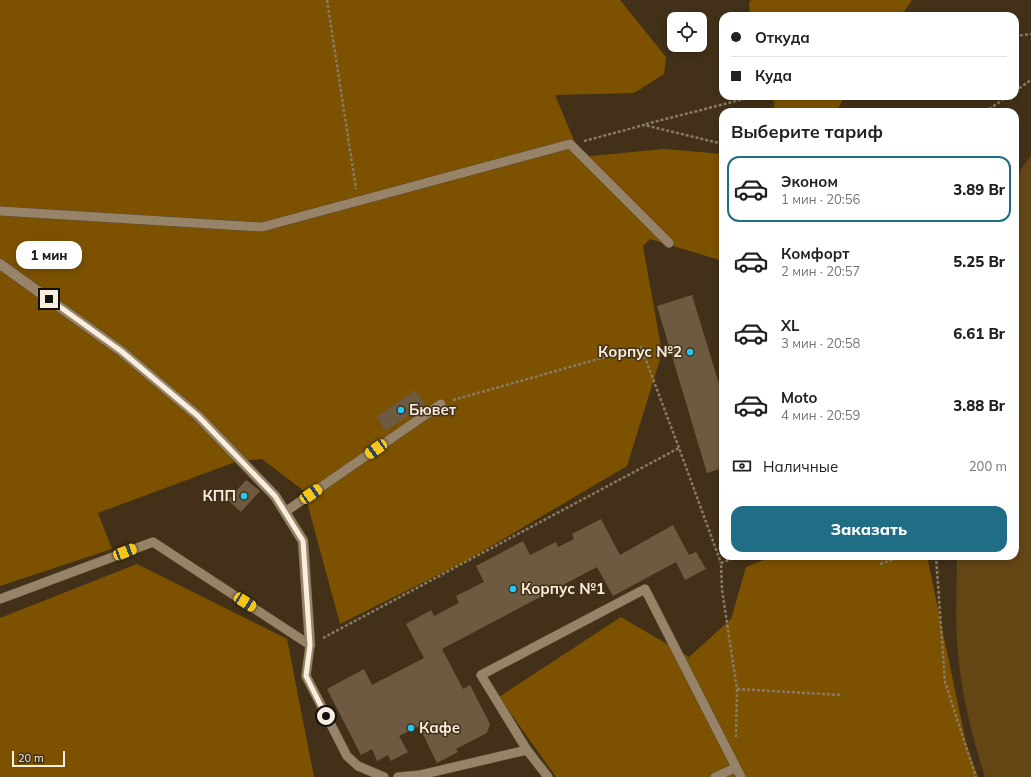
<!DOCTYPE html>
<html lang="ru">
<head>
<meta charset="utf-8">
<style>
	body { margin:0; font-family:Mulish,sans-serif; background:#f6f6f6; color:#202124; height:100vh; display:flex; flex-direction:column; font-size:15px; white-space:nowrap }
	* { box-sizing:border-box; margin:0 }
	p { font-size:13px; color:#757577 }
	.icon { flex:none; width:22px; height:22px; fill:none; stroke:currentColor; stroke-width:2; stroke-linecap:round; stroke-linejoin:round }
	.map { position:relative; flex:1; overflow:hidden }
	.sheet { position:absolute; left:719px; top:108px; width:300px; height:452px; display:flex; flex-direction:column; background:#fff; border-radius:12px; box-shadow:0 2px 6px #0003 }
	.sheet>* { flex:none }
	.top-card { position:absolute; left:719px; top:12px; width:300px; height:88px; border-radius:12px; box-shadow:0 2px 6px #0003; display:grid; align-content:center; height:88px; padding:0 12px; background:#fff }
	.tools { position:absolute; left:667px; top:12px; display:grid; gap:8px }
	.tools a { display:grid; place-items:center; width:40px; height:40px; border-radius:8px; background:#fff; box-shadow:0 2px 6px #0003; font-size:20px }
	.scale { position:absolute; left:12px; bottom:10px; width:53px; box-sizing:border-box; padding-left:4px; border:2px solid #f8edde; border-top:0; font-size:11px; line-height:14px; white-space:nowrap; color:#f8edde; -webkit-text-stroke:3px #423118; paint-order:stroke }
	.end { position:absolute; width:18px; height:18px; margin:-9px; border:5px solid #f8edde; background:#111; box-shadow:0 0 0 2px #111 }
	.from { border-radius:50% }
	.bubble { position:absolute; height:28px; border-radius:12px; background:#fff; box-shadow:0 2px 6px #0003; font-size:13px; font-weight:800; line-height:28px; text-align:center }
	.car { position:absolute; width:12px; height:24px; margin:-12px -6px; border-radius:5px; box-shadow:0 0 3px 1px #0007; background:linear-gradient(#f5c518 24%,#345 0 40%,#f5c518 0 76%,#345 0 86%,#f5c518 0) }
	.top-card b { display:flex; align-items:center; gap:14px; height:38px; font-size:15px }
	.top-card b+b { border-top:1px solid #e0e0e0 }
	.top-card i { width:10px; height:10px; background:#202124 }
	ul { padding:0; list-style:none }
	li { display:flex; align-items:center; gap:12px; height:66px; margin:0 8px 6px; padding:0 4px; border:2px solid transparent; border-radius:12px }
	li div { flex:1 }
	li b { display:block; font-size:15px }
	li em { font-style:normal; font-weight:800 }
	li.on { border-color:#206d86 }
	li>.icon { width:36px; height:36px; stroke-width:1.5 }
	h2 { padding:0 12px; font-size:18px; line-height:48px }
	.pay { display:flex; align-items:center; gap:10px; height:44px; padding:0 12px; font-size:15px }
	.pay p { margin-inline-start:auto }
	.action { display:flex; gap:8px; margin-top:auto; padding:8px 12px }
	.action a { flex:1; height:46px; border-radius:12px; background:#206d86; color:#fff; font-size:16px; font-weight:800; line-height:46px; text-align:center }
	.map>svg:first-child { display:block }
	.green { fill:#7c5200 }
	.water { fill:#644615 }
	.building { fill:#6d5a40 }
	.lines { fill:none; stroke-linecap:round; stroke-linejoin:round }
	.service-casing { stroke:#5b4c36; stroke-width:10 }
	.minor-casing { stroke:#5b4c36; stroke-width:11 }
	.path { stroke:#887a65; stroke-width:2.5; stroke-dasharray:3 2; stroke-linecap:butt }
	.service { stroke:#978367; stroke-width:9 }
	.minor { stroke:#978367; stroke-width:10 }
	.route { stroke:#f8edde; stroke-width:5 }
	.poi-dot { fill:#1fc9fd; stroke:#423118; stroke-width:1.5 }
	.labels { text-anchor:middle; stroke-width:3; stroke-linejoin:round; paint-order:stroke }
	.poi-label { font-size:15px; font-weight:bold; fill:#f8edde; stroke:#423118; text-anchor:start }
</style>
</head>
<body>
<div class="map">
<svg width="1031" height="777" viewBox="0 0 1031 777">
	<rect width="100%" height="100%" fill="#423118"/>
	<g class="green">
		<polygon points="0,0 620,0 666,57 664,74 634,93 555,95 581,157 664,149 723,154 723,261 650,239 643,246 662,353 627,466 466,561 340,624 304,491 262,459 238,461 98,513 112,549 0,586"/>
		<polygon points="751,0 912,0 901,16 750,16 749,3"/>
		<polygon points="773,96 845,96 836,112 775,112"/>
		<polygon points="774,556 927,556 966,743 978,777 556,777 499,697 621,617 689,657 731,619 746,567"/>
		<polygon points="137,564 287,639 314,777 0,777 0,618"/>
	</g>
	<path class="water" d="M 1031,155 L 1031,777 L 985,777 C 971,733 960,688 957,642 C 955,614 957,585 957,556 L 1015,556 L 1015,178 Z"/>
	<g class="building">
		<polygon points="692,295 723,397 723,468 707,473 657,306"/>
		<polygon points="415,390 425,404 386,431 376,417"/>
		<polygon points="246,480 260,491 241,512 228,500"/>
		<polygon points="601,519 620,555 673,525 689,555 696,552 706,569 685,580 676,562 613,596 597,567 442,649 463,689 470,685 490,724 487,733 456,749 458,752 437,763 419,726 399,736 408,752 391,761 388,755 377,761 372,749 361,755 327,689 364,669 372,685 424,658 406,624 431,610 434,616 459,603 456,596 484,582 476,566 523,541 530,555 556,542 558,547 574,539 572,534"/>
	</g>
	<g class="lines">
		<defs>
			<g id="service">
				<polyline points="0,211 262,227 570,144 669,243"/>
				<polyline points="285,512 441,404"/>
				<polyline points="0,599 153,542 310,645 306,676 347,756 358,766 384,777"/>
				<polyline points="527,750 481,675 645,589 741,777"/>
				<polyline points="398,777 420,775 527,750 548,777"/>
				<polyline points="715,777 735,768"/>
			</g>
			<polyline id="minor" points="0,264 121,351 198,416 275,496 303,541 310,645"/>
		</defs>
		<use href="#service" class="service-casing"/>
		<use href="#minor" class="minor-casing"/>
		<g class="path">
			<polyline points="327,0 356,189"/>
			<polyline points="1015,36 1031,34"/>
			<polyline points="1015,91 1031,80"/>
			<polyline points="985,112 1008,96"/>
			<polyline points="646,124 756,96"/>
			<polyline points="584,141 644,125 723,144"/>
			<polyline points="453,400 641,347 679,448"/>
			<polyline points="936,556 945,682 976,777"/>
			<polyline points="880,564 904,556"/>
			<polyline points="323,638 679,448 721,563"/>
			<polyline points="737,689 841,695"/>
			<polyline points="736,737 737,689 722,590 721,563 738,556"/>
		</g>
		<use href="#service" class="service"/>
		<use href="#minor" class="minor"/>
	</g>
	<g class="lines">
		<polyline class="route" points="49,299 121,351 198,416 275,496 303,541 310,645 306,676 326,716"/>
	</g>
	<g class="poi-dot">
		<circle cx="690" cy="352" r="4"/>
		<circle cx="401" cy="410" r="4"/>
		<circle cx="244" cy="496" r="4"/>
		<circle cx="513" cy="589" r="4"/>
		<circle cx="411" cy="728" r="4"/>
	</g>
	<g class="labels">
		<g class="poi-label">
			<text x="682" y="357" text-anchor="end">Корпус №2</text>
			<text x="409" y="415">Бювет</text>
			<text x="236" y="501" text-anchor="end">КПП</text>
			<text x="521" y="594">Корпус №1</text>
			<text x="419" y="733">Кафе</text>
		</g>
	</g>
</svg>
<div class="tools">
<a><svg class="icon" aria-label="locate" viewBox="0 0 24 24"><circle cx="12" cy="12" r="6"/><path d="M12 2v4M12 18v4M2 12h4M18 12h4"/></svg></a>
</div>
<div class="scale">20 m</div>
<i class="end from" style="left:326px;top:716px"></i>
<i class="end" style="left:49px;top:299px"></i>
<div class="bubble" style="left:16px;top:241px;width:66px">1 мин</div>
<i class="car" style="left:376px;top:449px;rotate:235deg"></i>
<i class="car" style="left:311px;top:494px;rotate:56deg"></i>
<i class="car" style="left:125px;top:552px;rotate:69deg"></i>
<i class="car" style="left:245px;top:602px;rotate:123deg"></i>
<div class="top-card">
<b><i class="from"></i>Откуда</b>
<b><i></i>Куда</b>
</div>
<section class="sheet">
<h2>Выберите тариф</h2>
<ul>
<li class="on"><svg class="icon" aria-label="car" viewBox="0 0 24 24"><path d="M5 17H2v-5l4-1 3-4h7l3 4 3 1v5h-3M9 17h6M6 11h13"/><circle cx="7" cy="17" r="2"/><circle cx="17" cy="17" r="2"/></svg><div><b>Эконом</b><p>1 мин · 20:56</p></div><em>3.89 Br</em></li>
<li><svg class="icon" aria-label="car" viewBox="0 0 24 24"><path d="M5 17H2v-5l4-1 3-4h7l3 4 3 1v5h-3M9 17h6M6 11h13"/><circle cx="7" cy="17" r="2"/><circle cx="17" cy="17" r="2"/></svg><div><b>Комфорт</b><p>2 мин · 20:57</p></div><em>5.25 Br</em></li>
<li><svg class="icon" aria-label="car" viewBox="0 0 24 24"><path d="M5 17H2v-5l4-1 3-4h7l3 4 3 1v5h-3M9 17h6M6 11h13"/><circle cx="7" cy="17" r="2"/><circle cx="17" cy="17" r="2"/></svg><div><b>XL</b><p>3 мин · 20:58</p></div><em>6.61 Br</em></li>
<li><svg class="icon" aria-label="car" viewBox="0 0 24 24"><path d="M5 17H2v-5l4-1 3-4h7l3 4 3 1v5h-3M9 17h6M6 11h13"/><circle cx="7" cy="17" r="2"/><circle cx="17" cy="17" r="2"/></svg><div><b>Moto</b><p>4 мин · 20:59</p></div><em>3.88 Br</em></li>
</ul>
<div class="pay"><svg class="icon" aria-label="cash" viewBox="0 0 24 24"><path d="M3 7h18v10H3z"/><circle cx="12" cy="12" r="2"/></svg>Наличные<p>200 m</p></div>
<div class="action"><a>Заказать</a></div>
</section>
</div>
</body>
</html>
